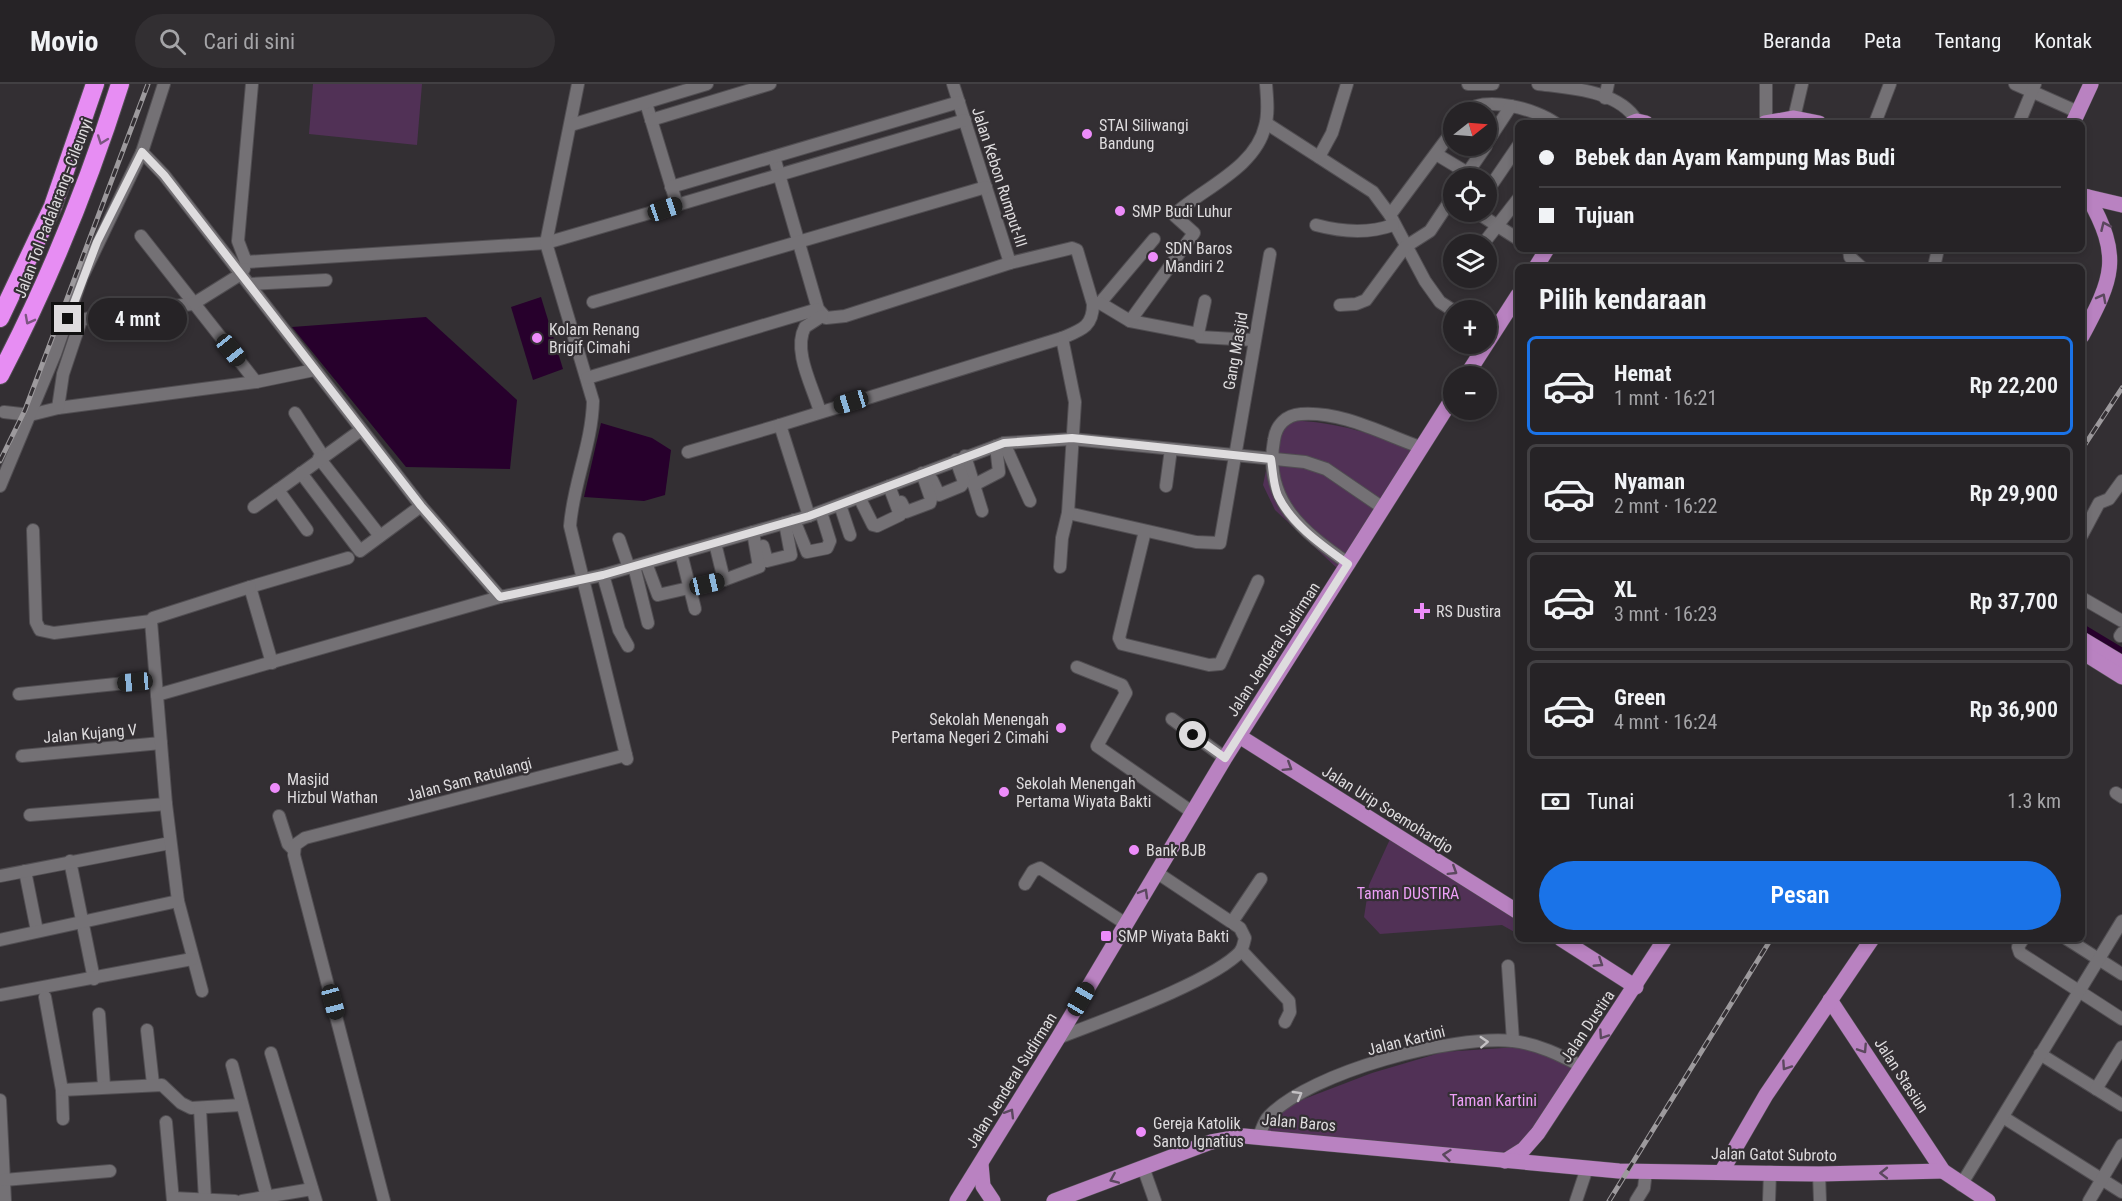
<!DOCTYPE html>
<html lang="id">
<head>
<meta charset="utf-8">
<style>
	body { margin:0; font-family:"Roboto Condensed",sans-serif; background:#322f32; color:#f1f3f6; height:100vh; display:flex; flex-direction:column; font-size:22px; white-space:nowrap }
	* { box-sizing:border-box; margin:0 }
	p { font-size:20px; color:#a4a4a7 }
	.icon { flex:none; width:33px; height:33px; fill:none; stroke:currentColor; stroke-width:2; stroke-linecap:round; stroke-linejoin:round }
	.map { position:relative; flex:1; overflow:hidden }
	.panel { position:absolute; left:1515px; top:180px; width:570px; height:678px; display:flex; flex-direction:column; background:#262326; border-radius:9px; box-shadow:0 3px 9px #0003,0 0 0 2px #424043 }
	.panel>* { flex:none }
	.hud { position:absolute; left:1515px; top:36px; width:570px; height:132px; border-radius:9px; box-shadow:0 3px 9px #0003,0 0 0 2px #424043; display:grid; align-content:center; height:132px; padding:0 24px; background:#262326 }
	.needle { width:39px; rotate:73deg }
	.tools { position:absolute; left:1443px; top:18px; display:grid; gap:12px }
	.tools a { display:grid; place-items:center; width:54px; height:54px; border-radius:50%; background:#262326; box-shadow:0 3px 9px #0003,0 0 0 2px #424043; font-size:30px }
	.end { position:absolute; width:27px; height:27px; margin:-14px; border:8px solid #dedcde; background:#111; box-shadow:0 0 0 3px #111 }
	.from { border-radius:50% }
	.bubble { position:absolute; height:42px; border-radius:21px; background:#262326; box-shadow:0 3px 9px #0003,0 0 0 2px #424043; font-size:20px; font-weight:600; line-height:42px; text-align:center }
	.car { position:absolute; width:18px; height:36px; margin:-18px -9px; border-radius:8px; box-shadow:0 0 4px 2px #0007; background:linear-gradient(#222 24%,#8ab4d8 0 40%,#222 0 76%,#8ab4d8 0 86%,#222 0) }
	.hud b { display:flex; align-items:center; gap:21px; height:57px; font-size:22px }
	.hud b+b { border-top:2px solid #424043 }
	.hud i { width:15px; height:15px; background:#f1f3f6 }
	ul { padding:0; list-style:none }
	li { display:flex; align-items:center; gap:18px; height:99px; margin:0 12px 9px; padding:0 12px; border:3px solid #424043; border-radius:9px }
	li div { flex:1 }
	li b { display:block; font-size:22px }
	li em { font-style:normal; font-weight:600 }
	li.selected { border-color:#1a73e8 }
	li>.icon { width:54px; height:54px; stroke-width:1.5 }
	h2 { padding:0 24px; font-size:27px; line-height:72px }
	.pay { display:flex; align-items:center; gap:15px; height:66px; padding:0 24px; font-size:22px }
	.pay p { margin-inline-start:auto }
	.cta { display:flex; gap:12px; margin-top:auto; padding:12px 24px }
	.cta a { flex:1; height:69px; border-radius:36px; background:#1a73e8; color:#fff; font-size:24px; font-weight:600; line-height:69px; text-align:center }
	header { display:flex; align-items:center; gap:36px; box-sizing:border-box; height:84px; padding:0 30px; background:#262326; border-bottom:2px solid #424043 }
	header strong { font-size:28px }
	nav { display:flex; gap:33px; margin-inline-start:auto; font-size:21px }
	.search { width:420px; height:54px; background:#322f32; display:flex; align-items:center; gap:15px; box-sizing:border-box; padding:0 21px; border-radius:33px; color:#a4a4a7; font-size:22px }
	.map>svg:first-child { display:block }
	.green { fill:#513156 }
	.water { fill:#27002c }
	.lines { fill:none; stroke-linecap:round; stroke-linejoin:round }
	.canal { stroke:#27002c; stroke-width:10 }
	.minor-casing { stroke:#514e52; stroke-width:14 }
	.major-casing { stroke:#514e52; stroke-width:16 }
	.highway-casing { stroke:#514e52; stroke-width:20 }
	.minor { stroke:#747175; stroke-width:12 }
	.major { stroke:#b982c1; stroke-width:15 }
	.highway { stroke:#e78df3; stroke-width:18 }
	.rail-casing { stroke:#9d9a9d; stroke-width:5 }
	.rail { stroke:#332f33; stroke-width:3; stroke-dasharray:9; stroke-linecap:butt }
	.oneway { stroke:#7b5580 }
	.oneway2 { stroke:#5b485e }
	.oneway3 { stroke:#c4c1c4 }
	.route { stroke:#dedcde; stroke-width:8 }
	.poi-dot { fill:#ed8cfa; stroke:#332f33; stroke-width:2 }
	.labels { text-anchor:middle; stroke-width:4.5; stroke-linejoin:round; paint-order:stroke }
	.poi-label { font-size:16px; fill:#dedcde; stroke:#332f33; text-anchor:start }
	.street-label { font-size:16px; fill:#dedcde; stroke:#332f33 }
	.park-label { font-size:16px; fill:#ed9ff7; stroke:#332f33 }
</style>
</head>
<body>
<header>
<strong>Movio</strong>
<div class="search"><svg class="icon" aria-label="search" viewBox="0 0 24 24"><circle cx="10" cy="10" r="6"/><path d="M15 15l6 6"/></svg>Cari di sini</div>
<nav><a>Beranda</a><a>Peta</a><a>Tentang</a><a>Kontak</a></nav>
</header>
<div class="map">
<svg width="2122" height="1117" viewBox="0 0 2122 1117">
	<rect width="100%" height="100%" fill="#332f33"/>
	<g class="green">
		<polygon points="313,0 422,0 417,61 309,50"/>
		<path d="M 1291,336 C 1338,339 1372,348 1415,368 L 1339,486 L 1275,426 L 1263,401 L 1275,342 Z"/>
		<polygon points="1391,753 1518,831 1518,850 1502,841 1380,850 1364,833 1369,801"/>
		<polygon points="1518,963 1540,966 1573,985 1519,1065 1497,1069 1265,1047 1280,1028 1304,1015 1372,989 1443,968"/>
	</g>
	<g class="water">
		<polygon points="541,213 563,285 533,296 511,223"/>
		<polygon points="426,233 517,316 510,385 406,383 292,243"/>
		<polygon points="601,339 652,354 671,366 665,411 644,417 584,413"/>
	</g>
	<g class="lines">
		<polyline class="canal" points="2082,545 2122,569"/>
		<defs>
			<g id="minor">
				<polyline points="164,0 142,68 164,91 421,422 500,513"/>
				<polyline points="252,0 238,157 246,178 546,159 677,121 646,19"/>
				<path d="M 578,0 L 546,159 L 593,317 C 592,360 573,400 570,442 L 627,675"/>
				<polyline points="953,0 1010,179"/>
				<polyline points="1468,0 1493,0"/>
				<path d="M 1538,0 C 1569,4 1619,6 1637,37"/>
				<polyline points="2015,0 2078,28"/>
				<polyline points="1605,14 1608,0"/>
				<path d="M 1465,28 C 1485,11 1536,25 1555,39"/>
				<polyline points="1794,34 1802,0"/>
				<polyline points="651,36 770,0"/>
				<polyline points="1266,39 1373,108 1390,131 1425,197 1440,218 1454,227"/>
				<polyline points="1766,39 1766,0"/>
				<polyline points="1875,39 1890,0"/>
				<polyline points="2019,39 2035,0"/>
				<polyline points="571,41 707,0"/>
				<polyline points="1486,60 1511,22"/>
				<polyline points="1436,70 1476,94"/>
				<polyline points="774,73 818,225 826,234 845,232 1010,179 1072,164 1077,166 1093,220"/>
				<polyline points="1319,73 1332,49 1347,0"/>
				<polyline points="1464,94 1486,62"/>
				<polyline points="671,103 959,18"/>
				<polyline points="1486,109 1518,62"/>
				<polyline points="677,121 965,36"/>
				<polyline points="1476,128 1518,155"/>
				<polyline points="1390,131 1454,45"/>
				<path d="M 1316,141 C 1342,148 1368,150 1393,141"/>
				<polyline points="141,152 256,298"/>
				<polyline points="1483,160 1518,115"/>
				<polyline points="1849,165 1850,173 1861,183"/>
				<polyline points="1934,183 1938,165"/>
				<polyline points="249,200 326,196"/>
				<polyline points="1205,217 1198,250 1200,253 1253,256"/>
				<polyline points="593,218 986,103"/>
				<polyline points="1100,219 1154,155"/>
				<polyline points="1340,221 1356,220 1366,216 1405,163 1430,147 1454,111"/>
				<polyline points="1130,237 1198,250"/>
				<path d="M 1062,254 C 1081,246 1093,243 1093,220 L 1100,219 L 1130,237 L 1194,149 L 1175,132 L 1176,129 C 1204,104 1256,83 1265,42 C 1269,29 1267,14 1266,0"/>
				<polyline points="587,294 818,225"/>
				<polyline points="58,324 256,298 314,286"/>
				<polyline points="4,328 30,331 58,324 63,290 81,236 110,229 193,220 241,190 244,185"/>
				<path d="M 820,328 C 814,305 792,267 805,243 L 822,232"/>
				<polyline points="295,329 323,372"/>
				<polyline points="1004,359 1030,417"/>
				<polyline points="688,368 780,341"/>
				<polyline points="965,372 982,427"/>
				<polyline points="319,374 380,452"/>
				<polyline points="301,389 360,467 421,422"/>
				<polyline points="932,396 939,411 961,402 964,398 956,376"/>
				<polyline points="974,401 999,388 996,362"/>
				<polyline points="0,402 55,270 82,193 142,68"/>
				<polyline points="1166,402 1171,365"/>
				<polyline points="859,413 873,441 877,442 900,431 889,402"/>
				<polyline points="901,418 906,428 930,419 931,415 922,389"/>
				<polyline points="840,421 850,451"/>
				<polyline points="254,423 278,406"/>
				<polyline points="1068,429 1196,458 1220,459 1270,170"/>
				<polyline points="809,432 780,341 1062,254 1075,318 1068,429 1062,454 1060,483"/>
				<polyline points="794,436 807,468 827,464 830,457 821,428"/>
				<polyline points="33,446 36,538 40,546 54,549 151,537"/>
				<polyline points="307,446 278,406 361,346"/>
				<polyline points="1145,447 1119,554 1122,560 1209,581 1220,580 1258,497"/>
				<polyline points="2082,451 2099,419 2109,415 2122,397"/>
				<polyline points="619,455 629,484"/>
				<polyline points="715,459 724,496"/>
				<polyline points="763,462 767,477 791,471 785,439"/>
				<polyline points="681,469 695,525"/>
				<polyline points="646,479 658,511 724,496 759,483 753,448"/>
				<path d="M 1349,480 C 1303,448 1263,417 1274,356 C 1276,341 1286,331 1301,330 C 1342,327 1383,350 1420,363"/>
				<polyline points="634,482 648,539"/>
				<polyline points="603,491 619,546 628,562"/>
				<polyline points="2082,514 2122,537"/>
				<polyline points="2120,552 2122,549"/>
				<polyline points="272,579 250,503 348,474"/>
				<polyline points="1077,583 1122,601 1126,609 1097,662 1192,728"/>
				<polyline points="19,610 155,596"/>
				<polyline points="157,611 151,537 153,534 250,503"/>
				<polyline points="1172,635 1225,674"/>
				<polyline points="22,672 161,659"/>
				<polyline points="2116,709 2122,713"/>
				<polyline points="30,731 166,720"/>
				<polyline points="279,732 288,760 294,766"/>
				<polyline points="70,777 94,895"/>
				<polyline points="25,787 37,847"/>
				<polyline points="0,792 170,759"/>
				<polyline points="1025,800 1033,787 1040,784 1126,840"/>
				<polyline points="178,817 202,907"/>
				<polyline points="1232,838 1261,795"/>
				<polyline points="2023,855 2018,863 2020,869 2122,935"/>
				<polyline points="2067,855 2122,890"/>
				<polyline points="0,856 178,817 166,720 157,611 500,513 603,491 809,432 1004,359 1072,355 1305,378 1326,385 1383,424"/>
				<polyline points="1241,866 1289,917 1290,928 1285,938"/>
				<polyline points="1508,882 1513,957"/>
				<polyline points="0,911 192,875"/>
				<polyline points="45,913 62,1006 63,1035"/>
				<polyline points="99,930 104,1002"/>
				<polyline points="147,946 153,1000"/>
				<path d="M 1058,954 C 1101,937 1213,898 1241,867 C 1243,863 1244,858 1245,854 L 1240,844 L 1156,788"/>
				<polyline points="271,969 316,1117"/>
				<polyline points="2040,970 2122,1021"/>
				<polyline points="232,981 268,1117"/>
				<polyline points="2096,1005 2122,963"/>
				<polyline points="62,1006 162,1001 181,1019 191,1024 241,1021"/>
				<polyline points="0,1016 5,1117"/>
				<polyline points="200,1025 205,1116"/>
				<polyline points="2003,1033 2122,1108"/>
				<polyline points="166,1038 173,1117"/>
				<path d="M 1259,1052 C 1262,1045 1264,1037 1269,1032 C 1313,987 1452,951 1513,957 C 1538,960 1560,971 1581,982"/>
				<polyline points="1143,1083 1155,1117"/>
				<polyline points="1819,1090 1820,1117"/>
				<polyline points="4,1096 110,1087"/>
				<polyline points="1961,1101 2122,837"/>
				<polyline points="173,1114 235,1117"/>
				<polyline points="242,1117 312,1105"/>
				<polyline points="384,1117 294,771 295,761 305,754 626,671"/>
				<polyline points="1576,1117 1587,1084"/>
				<polyline points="1636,1117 1644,1104 1646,1087"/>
				<polyline points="1769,1117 1770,1088"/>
				<polyline points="2089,1117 2122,1061"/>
			</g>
			<g id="major">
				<polyline points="1632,39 1637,37 1646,39"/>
				<polyline points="1765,39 1794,34 1819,39"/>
				<polyline points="2073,39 2091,0"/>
				<polyline points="2084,112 2122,121"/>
				<polyline points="1536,183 1547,165"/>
				<path d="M 2082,252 C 2113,194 2122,173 2088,113"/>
				<polyline points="1466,292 1518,211"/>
				<polyline points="2082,555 2122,579"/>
				<polyline points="2082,568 2122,593"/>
				<polyline points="1239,652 1518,828"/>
				<polyline points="1561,855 1636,903"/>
				<polyline points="1830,916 1943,1087 1988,1117"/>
				<polyline points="1505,1077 1524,1065 1538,1049 1665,855"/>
				<polyline points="981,1080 983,1102 993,1117"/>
				<polyline points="1722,1087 1766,1011 1872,855"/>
				<polyline points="957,1117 1058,954 1225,674 1454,312"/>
				<polyline points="1054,1117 1211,1058 1244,1052 1619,1087 1819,1090 1943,1087"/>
			</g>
			<g id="highway">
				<polyline points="0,234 53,122 95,0"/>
				<path d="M 0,291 C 49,197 88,101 120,0"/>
			</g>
		</defs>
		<use href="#minor" class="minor-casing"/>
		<use href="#major" class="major-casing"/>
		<use href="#highway" class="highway-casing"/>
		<use href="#minor" class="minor"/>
		<use href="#major" class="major"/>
		<use href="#highway" class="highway"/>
		<defs>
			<g id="rail">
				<polyline points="2082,365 2122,304"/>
				<polyline points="0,377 25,326 148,0"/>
				<polyline points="1609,1117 1771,855"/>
			</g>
		</defs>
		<use href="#rail" class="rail-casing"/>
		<use href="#rail" class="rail"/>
	</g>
	<defs><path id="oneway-chevron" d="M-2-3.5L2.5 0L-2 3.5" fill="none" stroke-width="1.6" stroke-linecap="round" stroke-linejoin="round" transform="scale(1.5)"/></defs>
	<g class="oneway">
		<use href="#oneway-chevron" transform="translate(102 56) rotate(110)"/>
		<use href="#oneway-chevron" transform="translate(29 236) rotate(118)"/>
	</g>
	<g class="oneway2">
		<use href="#oneway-chevron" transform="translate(2105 142) rotate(-114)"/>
		<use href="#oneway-chevron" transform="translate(2102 214) rotate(-62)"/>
		<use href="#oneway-chevron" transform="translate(1288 683) rotate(32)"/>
		<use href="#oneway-chevron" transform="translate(1453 787) rotate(32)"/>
		<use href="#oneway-chevron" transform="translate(1144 809) rotate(-60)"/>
		<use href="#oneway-chevron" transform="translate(1599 879) rotate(33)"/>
		<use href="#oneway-chevron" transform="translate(1603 951) rotate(124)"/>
		<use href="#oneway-chevron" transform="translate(1863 965) rotate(57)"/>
		<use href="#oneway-chevron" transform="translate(1786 982) rotate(124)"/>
		<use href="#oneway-chevron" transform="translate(1010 1029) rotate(-59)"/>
		<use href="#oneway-chevron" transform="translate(1447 1071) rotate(-174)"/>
		<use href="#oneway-chevron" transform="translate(1884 1089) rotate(-180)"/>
		<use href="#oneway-chevron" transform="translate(1114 1095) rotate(157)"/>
	</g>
	<g class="oneway3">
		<use href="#oneway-chevron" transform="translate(1484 958) rotate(-3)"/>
		<use href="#oneway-chevron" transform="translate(1298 1011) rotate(-30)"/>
	</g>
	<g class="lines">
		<path class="route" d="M 68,235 L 97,158 L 142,68 L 164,91 L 421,422 L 500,513 L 603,491 L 809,432 L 1004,359 L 1072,354 L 1271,375 C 1273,387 1273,400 1278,412 C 1292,441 1323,462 1348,480 L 1225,674 L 1193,651"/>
	</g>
	<g class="poi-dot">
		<circle cx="1087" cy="50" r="6"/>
		<circle cx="1120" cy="127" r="6"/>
		<circle cx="1153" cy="173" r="6"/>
		<circle cx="537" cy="254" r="6"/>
		<path d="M1419 518h6v6h6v6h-6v6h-6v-6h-6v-6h6z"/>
		<circle cx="1061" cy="644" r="6"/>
		<circle cx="275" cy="704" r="6"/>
		<circle cx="1004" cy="708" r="6"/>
		<circle cx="1134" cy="766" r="6"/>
		<rect x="1100" y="846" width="12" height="12" rx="3"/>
		<circle cx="1141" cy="1048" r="6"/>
	</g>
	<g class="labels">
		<g class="poi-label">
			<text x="1099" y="47">STAI Siliwangi<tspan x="1099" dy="18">Bandung</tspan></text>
			<text x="1132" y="133">SMP Budi Luhur</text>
			<text x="1165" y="170">SDN Baros<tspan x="1165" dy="18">Mandiri 2</tspan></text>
			<text x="549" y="251">Kolam Renang<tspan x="549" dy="18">Brigif Cimahi</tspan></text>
			<text x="1436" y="533">RS Dustira</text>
			<text x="1049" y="641" text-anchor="end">Sekolah Menengah<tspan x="1049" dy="18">Pertama Negeri 2 Cimahi</tspan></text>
			<text x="287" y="701">Masjid<tspan x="287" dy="18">Hizbul Wathan</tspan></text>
			<text x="1016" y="705">Sekolah Menengah<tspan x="1016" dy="18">Pertama Wiyata Bakti</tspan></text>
			<text x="1146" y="772">Bank BJB</text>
			<text x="1118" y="858">SMP Wiyata Bakti</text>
			<text x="1153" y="1045">Gereja Katolik<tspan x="1153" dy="18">Santo Ignatius</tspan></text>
		</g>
		<g class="street-label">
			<text transform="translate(1000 93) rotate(72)" y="6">Jalan Kebon Rumput-III</text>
			<text transform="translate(53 124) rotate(-69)" y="6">Jalan Tol Padalarang–Cileunyi</text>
			<text transform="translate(1235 267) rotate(-80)" y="6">Gang Masjid</text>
			<text transform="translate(1273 565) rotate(-57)" y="6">Jalan Jenderal Sudirman</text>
			<text transform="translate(90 649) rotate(-5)" y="6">Jalan Kujang V</text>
			<text transform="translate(469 695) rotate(-15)" y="6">Jalan Sam Ratulangi</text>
			<text transform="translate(1388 725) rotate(32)" y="6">Jalan Urip Soemohardjo</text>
			<text transform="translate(1587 942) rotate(-56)" y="6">Jalan Dustira</text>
			<text transform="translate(1406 956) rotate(-14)" y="6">Jalan Kartini</text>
			<text transform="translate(1902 991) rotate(57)" y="6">Jalan Stasiun</text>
			<text transform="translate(1011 996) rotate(-58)" y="6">Jalan Jenderal Sudirman</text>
			<text transform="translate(1299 1038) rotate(5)" y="6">Jalan Baros</text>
			<text transform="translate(1774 1070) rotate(1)" y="6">Jalan Gatot Subroto</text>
		</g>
		<g class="park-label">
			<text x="1408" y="815">Taman DUSTIRA</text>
			<text x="1493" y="1022">Taman Kartini</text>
		</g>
	</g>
</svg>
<div class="tools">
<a><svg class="needle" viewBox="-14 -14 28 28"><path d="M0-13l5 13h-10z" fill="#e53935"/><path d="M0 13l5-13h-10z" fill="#a4a4a7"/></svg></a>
<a><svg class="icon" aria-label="locate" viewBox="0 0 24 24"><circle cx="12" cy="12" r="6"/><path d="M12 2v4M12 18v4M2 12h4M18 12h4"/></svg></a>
<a><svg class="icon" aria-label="layers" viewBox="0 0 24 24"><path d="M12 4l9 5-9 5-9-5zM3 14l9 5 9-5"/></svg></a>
<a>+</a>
<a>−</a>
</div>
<i class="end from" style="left:1193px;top:651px"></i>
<i class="end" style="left:68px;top:235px"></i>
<div class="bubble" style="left:88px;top:214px;width:99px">4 mnt</div>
<i class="car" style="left:665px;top:125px;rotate:71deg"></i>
<i class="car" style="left:231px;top:266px;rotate:141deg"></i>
<i class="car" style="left:851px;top:318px;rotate:253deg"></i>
<i class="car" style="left:707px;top:500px;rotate:77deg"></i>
<i class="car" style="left:135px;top:598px;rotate:265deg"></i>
<i class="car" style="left:1081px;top:915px;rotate:30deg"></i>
<i class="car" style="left:333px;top:918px;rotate:165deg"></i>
<div class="hud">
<b><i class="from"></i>Bebek dan Ayam Kampung Mas Budi</b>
<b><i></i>Tujuan</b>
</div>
<section class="panel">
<h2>Pilih kendaraan</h2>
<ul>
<li class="selected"><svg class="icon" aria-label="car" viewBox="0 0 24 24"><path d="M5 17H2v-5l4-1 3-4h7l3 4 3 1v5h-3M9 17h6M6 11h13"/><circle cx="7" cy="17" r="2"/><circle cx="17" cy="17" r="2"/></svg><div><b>Hemat</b><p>1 mnt · 16:21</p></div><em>Rp 22,200</em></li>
<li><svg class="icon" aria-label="car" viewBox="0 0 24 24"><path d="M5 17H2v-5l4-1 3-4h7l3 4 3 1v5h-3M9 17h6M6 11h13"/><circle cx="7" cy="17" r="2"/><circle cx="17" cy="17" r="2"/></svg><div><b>Nyaman</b><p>2 mnt · 16:22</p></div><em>Rp 29,900</em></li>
<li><svg class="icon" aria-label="car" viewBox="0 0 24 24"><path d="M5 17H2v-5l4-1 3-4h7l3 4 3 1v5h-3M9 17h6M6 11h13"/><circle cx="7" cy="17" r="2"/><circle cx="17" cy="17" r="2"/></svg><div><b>XL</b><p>3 mnt · 16:23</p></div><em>Rp 37,700</em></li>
<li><svg class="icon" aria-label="car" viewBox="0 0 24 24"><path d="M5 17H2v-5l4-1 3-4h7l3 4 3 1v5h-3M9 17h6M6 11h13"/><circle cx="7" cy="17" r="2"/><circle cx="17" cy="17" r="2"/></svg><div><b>Green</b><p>4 mnt · 16:24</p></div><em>Rp 36,900</em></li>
</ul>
<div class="pay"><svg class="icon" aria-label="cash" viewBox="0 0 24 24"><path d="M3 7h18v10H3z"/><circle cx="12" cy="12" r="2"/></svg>Tunai<p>1.3 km</p></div>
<div class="cta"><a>Pesan</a></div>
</section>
</div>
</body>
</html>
